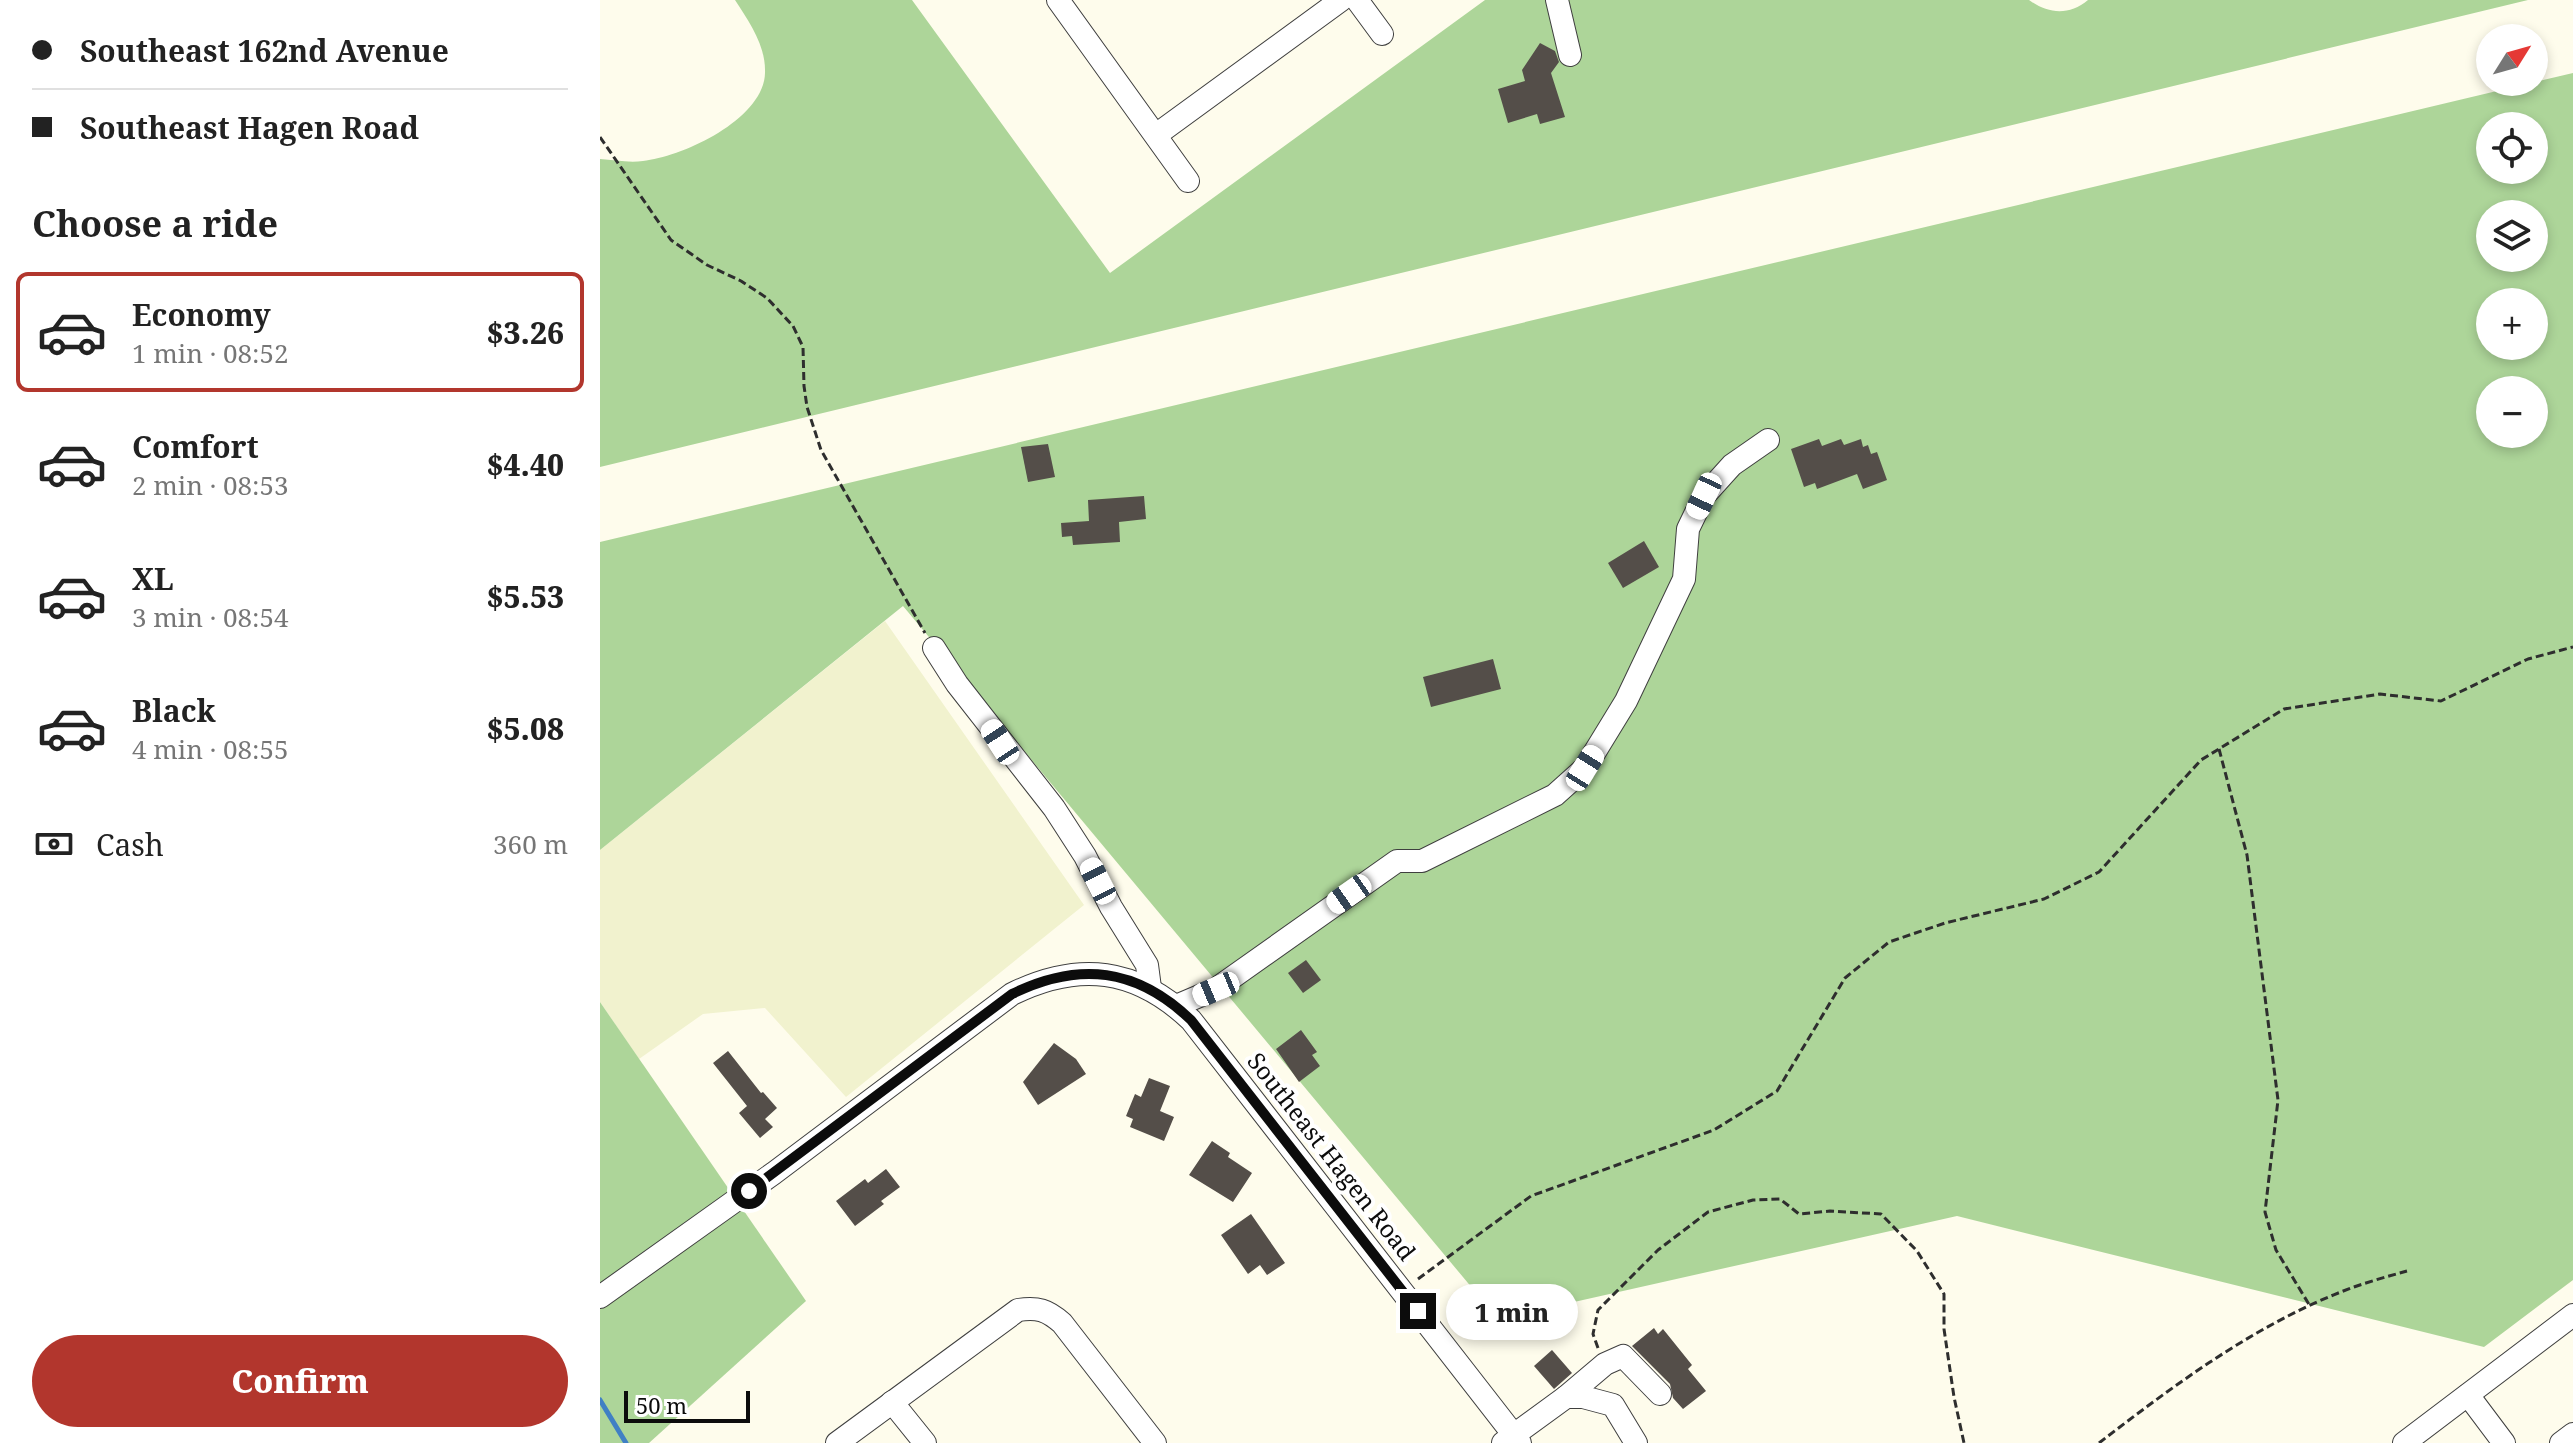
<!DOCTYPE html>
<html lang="en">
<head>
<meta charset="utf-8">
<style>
	body { margin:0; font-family:"Noto Serif",serif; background:#f2f2f2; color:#222; height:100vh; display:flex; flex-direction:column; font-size:30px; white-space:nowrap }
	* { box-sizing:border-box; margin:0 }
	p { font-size:26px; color:#767676 }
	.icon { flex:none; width:44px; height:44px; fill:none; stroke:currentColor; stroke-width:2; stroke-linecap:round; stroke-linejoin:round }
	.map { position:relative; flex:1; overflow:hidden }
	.side { display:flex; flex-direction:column; background:#fff; width:600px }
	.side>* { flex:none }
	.banner { display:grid; align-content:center; height:176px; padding:0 32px; background:#fff }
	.needle { width:52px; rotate:53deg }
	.buttons { position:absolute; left:1876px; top:24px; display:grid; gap:16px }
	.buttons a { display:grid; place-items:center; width:72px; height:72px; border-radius:50%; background:#fff; box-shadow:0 4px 12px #0003; font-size:40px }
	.scale { position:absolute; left:24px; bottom:20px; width:126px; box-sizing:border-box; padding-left:8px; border:4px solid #0c0c0c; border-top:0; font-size:22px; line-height:28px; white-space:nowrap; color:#0c0c0c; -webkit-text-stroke:6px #fff; paint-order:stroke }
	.end { position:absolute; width:36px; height:36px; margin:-18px; border:10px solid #0c0c0c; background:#fff; box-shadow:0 0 0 4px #fff }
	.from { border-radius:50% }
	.bubble { position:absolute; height:56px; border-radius:28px; background:#fff; box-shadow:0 4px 12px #0003; font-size:26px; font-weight:800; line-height:56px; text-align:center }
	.car { position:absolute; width:24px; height:48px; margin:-24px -12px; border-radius:10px; box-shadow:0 0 6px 2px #0007; background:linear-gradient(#fff 24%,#345 0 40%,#fff 0 76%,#345 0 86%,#fff 0) }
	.banner b { display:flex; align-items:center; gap:28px; height:76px; font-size:30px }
	.banner b+b { border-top:2px solid #e0e0e0 }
	.banner i { width:20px; height:20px; background:#222 }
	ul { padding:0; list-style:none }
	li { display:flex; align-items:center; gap:24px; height:120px; margin:0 16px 12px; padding:0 16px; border:4px solid transparent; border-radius:12px }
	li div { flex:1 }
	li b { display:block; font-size:30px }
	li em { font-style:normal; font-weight:800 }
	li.selected { border-color:#b2362d }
	li>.icon { width:72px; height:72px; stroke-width:1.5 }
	h2 { padding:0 32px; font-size:36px; line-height:96px }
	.pay { display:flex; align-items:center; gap:20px; height:88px; padding:0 32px; font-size:30px }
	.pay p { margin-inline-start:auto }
	.action { display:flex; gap:16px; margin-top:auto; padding:16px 32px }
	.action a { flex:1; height:92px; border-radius:48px; background:#b2362d; color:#fff; font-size:32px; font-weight:800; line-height:92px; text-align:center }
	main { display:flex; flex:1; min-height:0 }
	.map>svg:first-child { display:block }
	.farmland { fill:#f1f2ce }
	.forest { fill:#add599; fill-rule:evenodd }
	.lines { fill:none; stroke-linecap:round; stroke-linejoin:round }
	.stream { stroke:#4080c4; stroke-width:5 }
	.building { fill:#544e49 }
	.minor-casing { stroke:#3f3f3f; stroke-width:24 }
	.path { stroke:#2e2e2e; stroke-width:3; stroke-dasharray:8 4; stroke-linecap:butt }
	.minor { stroke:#fff; stroke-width:22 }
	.route { stroke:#0c0c0c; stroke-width:10 }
	.labels { text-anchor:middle; stroke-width:8; stroke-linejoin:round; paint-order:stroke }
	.street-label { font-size:24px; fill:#0c0c0c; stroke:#fff }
</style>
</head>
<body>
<main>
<section class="side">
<div class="banner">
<b><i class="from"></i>Southeast 162nd Avenue</b>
<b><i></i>Southeast Hagen Road</b>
</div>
<h2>Choose a ride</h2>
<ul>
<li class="selected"><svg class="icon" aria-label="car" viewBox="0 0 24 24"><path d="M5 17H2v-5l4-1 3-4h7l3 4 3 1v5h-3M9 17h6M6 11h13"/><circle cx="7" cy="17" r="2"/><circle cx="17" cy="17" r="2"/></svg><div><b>Economy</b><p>1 min · 08:52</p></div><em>$3.26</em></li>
<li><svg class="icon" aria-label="car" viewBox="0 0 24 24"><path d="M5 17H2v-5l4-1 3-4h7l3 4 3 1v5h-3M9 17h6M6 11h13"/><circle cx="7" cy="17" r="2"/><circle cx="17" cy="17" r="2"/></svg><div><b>Comfort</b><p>2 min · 08:53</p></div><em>$4.40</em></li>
<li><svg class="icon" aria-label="car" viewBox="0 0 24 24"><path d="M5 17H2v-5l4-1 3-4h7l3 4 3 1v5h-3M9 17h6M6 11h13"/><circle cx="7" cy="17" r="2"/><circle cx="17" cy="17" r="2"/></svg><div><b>XL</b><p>3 min · 08:54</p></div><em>$5.53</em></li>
<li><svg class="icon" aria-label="car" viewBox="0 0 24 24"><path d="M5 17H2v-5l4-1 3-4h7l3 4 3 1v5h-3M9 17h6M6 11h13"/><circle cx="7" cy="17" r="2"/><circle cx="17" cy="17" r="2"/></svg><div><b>Black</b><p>4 min · 08:55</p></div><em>$5.08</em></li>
</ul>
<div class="pay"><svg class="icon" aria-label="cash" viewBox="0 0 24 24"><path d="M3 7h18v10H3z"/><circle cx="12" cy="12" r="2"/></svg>Cash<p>360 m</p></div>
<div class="action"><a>Confirm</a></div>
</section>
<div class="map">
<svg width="1973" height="1443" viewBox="0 0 1973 1443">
	<rect width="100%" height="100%" fill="#fefcec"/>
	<polygon class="farmland" points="285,621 484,905 246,1097 165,1008 103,1014 39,1059 0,1002 0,850"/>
	<g class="forest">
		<path d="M 135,0 L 312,0 L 510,273 L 885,0 L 1429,0 C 1448,14 1469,16 1488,0 L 1928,0 L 0,467 L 0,159 C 14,160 29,163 43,161 C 83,157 164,119 165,73 C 166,45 149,22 135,0 Z"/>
		<path d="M 1973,73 L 1973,1280 L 1884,1347 L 1357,1216 L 898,1319 L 303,606 L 0,850 L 0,542 ZM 1890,126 L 1934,126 L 1934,170 L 1890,170 ZM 1890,214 L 1934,214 L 1934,258 L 1890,258 ZM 1890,302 L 1934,302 L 1934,346 L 1890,346 ZM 1890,390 L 1934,390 L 1934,434 L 1890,434 Z"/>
		<polygon points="0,1002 206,1301 49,1443 0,1443"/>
	</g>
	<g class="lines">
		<polyline class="stream" points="0,1400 26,1443"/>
	</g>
	<g class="building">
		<polygon points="940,43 955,51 959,62 951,73 965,117 940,124 937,114 908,123 898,89 925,81 922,70"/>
		<polygon points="1219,439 1222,446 1241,439 1244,445 1261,439 1263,447 1268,445 1271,454 1277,452 1287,480 1263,489 1257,474 1217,489 1215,483 1204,487 1191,449"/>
		<polygon points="448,444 455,477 428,482 421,447"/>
		<polygon points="544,496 546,519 519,522 520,542 473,545 472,536 462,537 461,523 489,521 488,500"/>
		<polygon points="1044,541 1059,567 1023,588 1008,563"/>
		<polygon points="893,659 901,689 831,707 823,677"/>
		<polygon points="706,960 721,980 703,993 688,973"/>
		<polygon points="701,1030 717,1052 712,1055 720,1066 699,1082 676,1049"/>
		<polygon points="454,1043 476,1059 486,1074 438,1105 423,1082"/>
		<polygon points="128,1051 161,1093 163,1092 177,1108 165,1119 173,1127 160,1138 139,1113 147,1106 113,1063"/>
		<polygon points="549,1078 570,1086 560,1111 574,1117 564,1141 530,1127 533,1119 526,1116 535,1094 541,1097"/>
		<polygon points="612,1141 630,1153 628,1157 652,1173 633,1202 589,1175"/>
		<polygon points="286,1169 300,1187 281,1201 284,1204 255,1226 236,1201 265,1179 268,1183"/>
		<polygon points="651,1214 685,1263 667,1275 660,1265 648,1274 621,1235"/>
		<polygon points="1054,1328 1058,1334 1063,1329 1092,1365 1088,1369 1106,1391 1083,1409 1073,1398 1070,1384 1032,1346"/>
		<polygon points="952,1350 972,1373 954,1389 934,1366"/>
	</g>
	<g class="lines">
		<defs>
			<g id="minor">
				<polyline points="458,0 588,181"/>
				<polyline points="757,0 782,34"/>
				<polyline points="957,0 970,55"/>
				<polyline points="556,135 741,0"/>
				<polyline points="334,648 357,684 454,808 485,856 511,907 547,965 550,988"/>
				<polyline points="576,1006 616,989 797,861 822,861 955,795 985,768 1026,701 1084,579 1088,529 1104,496 1132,465 1168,440"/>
				<path d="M 0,1297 L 174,1173 L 412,994 C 479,961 536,968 591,1020 L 920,1443"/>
				<polyline points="1868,1395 1904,1443"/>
				<polyline points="966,1397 1005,1364 1023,1356 1060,1394"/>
				<polyline points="292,1402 325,1443"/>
				<path d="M 237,1443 L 418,1310 C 438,1307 447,1310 462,1323 L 555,1443"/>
				<polyline points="903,1443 966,1397 983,1397 1013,1405 1036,1443"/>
				<polyline points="1804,1443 1973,1315"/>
				<polyline points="1961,1443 1973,1434"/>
			</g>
		</defs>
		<use href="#minor" class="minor-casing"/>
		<g class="path">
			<polyline points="0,137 71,240 107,265 141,281 167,298 193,326 203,347 204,386 207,407 221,450 325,633"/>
			<polyline points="1619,749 1647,855 1678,1100 1665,1212 1676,1250 1710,1306"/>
			<polyline points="818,1279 931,1196 1114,1130 1177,1091 1245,978 1289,942 1345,923 1444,899 1499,872 1601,760 1684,709 1780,694 1841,701 1928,659 1973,647"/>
			<polyline points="998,1348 993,1334 998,1310 1058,1250 1108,1212 1153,1200 1180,1199 1199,1214 1230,1211 1281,1214 1317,1251 1344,1294 1344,1329 1354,1397 1364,1443"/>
			<path d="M 1499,1443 C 1577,1383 1660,1321 1754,1287 C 1771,1281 1789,1276 1807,1271"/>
		</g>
		<use href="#minor" class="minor"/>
	</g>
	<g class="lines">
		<path class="route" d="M 149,1191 L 412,994 C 479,961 537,968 591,1020 L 818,1311"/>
	</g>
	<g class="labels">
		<g class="street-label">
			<text transform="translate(731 1157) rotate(52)" y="8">Southeast Hagen Road</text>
		</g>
	</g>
</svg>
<div class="buttons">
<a><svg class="needle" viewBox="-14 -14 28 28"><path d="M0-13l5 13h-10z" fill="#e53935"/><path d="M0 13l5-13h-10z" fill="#767676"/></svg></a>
<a><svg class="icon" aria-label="locate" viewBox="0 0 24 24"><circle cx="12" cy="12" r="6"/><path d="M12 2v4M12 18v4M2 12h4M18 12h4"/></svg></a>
<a><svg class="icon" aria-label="layers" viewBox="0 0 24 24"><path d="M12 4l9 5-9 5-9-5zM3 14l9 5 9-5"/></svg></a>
<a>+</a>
<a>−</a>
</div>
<div class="scale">50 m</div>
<i class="end from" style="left:149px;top:1191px"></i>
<i class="end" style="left:818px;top:1311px"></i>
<div class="bubble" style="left:846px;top:1284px;width:132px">1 min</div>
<i class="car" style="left:1104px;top:496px;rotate:205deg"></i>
<i class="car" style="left:400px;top:742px;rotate:327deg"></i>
<i class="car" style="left:985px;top:768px;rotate:32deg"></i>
<i class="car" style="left:498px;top:881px;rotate:333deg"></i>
<i class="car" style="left:749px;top:894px;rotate:235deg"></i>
<i class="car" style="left:616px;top:989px;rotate:247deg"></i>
</div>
</main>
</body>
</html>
